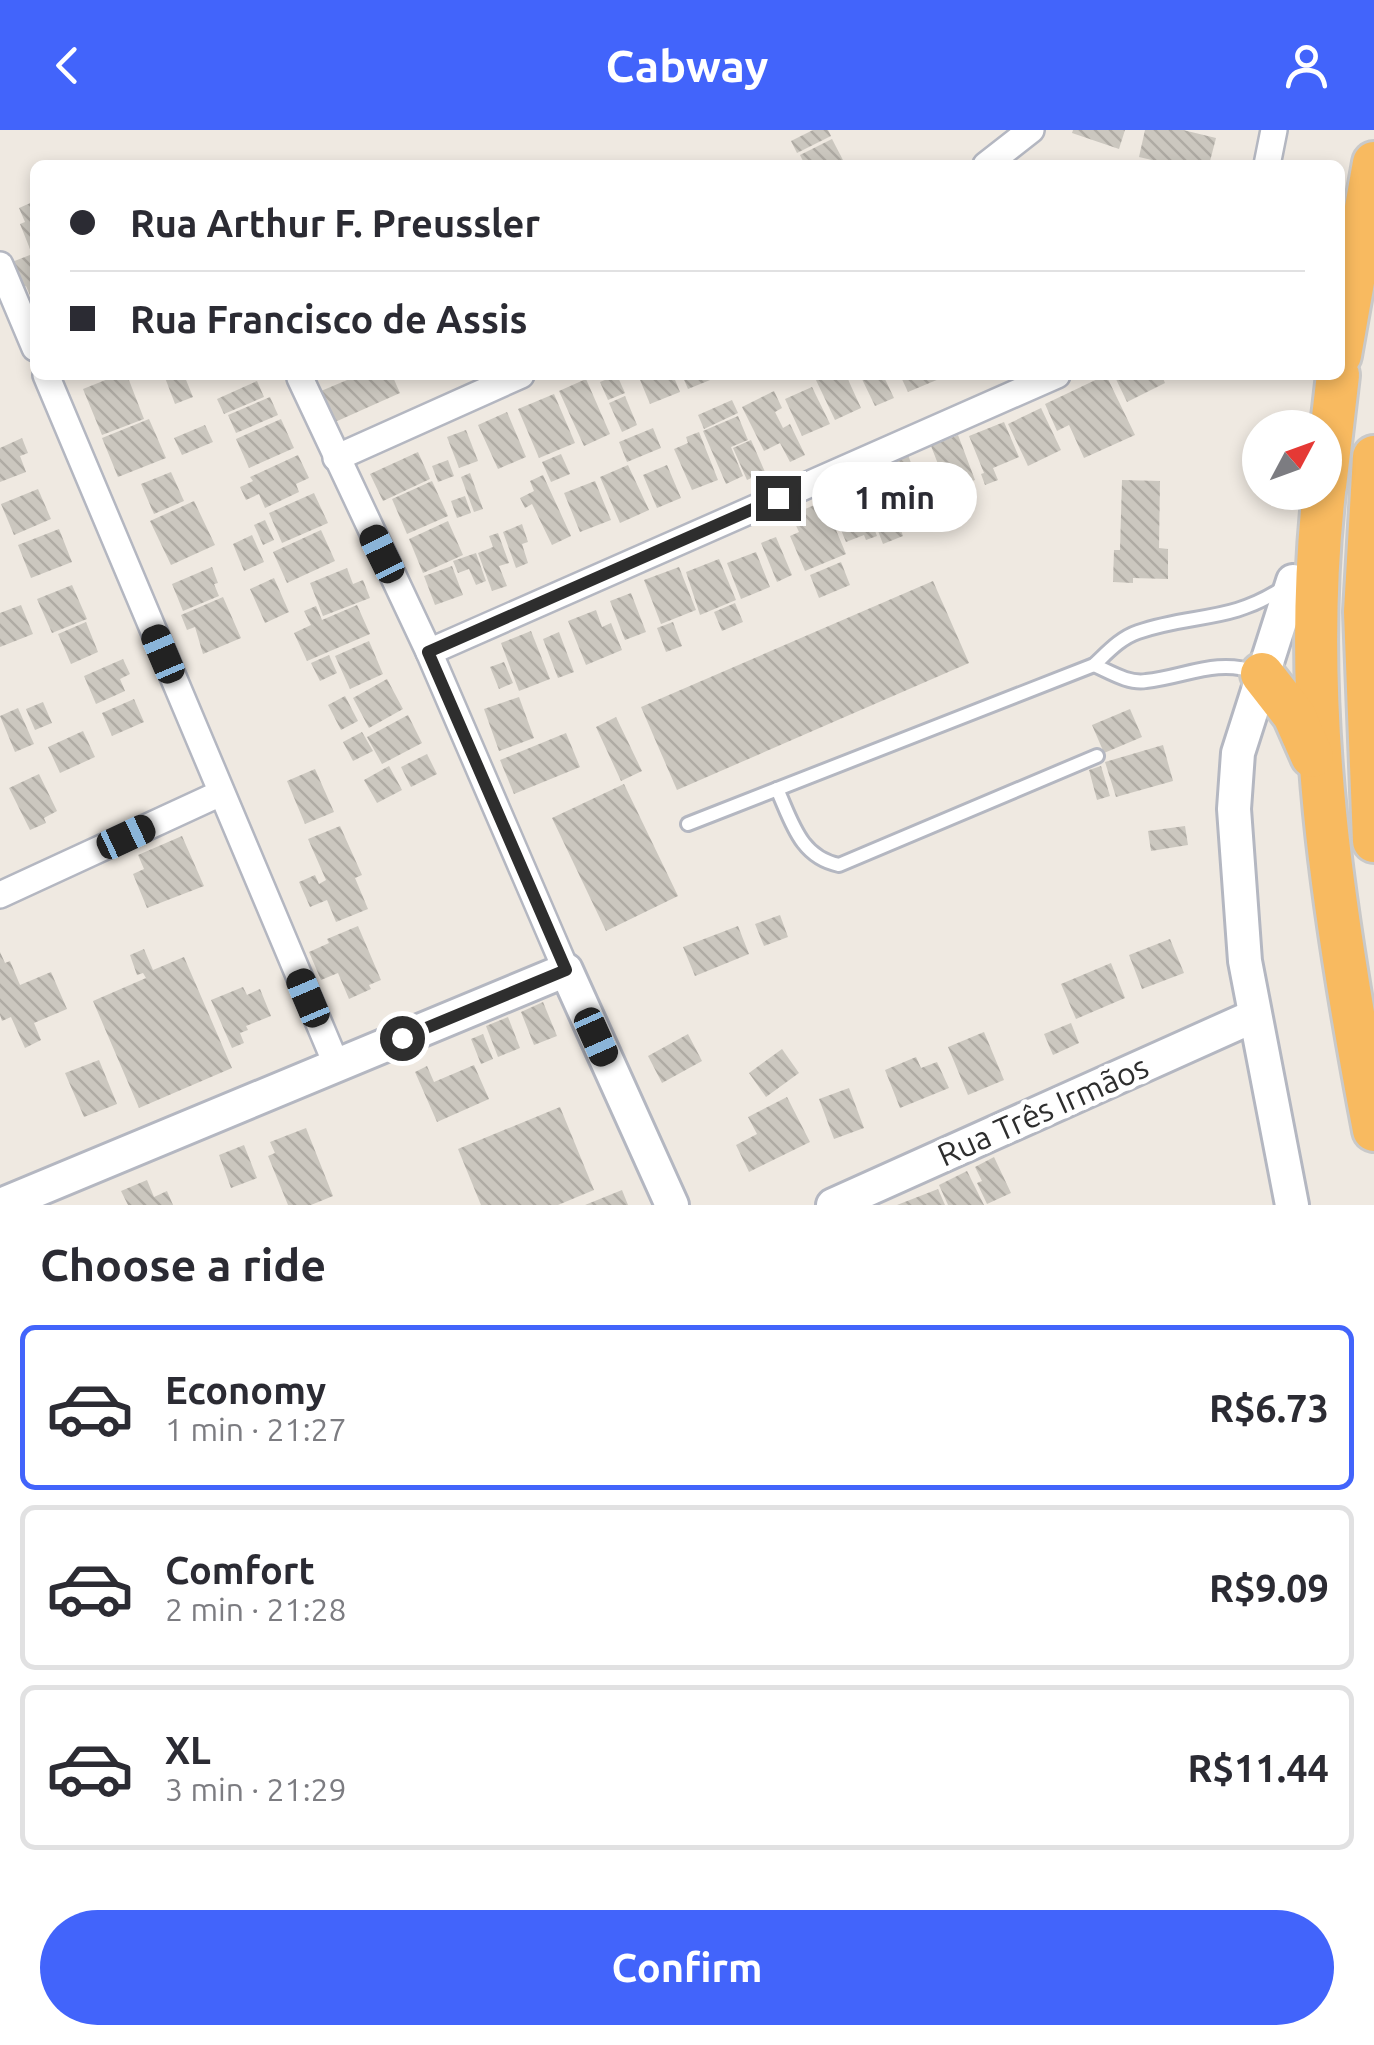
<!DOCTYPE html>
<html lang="en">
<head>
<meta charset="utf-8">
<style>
	body { margin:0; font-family:Ubuntu,sans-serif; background:#f2f2f3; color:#2b2b33; height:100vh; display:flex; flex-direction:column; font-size:38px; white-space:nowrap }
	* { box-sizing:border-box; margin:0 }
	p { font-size:32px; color:#7c7c81 }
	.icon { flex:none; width:55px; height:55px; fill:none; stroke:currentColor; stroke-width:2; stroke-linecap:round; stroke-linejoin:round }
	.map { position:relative; height:1075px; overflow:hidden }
	.side { display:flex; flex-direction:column; background:#fff; flex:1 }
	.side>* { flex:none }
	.top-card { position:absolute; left:30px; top:30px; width:1315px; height:220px; border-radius:15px; box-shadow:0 5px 15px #0003; display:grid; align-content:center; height:220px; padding:0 40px; background:#fff }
	.needle { width:65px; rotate:49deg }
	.buttons { position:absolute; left:1242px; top:280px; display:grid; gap:20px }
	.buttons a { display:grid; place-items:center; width:100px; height:100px; border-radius:50%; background:#fff; box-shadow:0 5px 15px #0003; font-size:50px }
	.end { position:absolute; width:45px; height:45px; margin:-22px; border:12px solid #2e2e2e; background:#fff; box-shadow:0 0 0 5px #fff }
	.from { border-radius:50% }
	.bubble { position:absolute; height:70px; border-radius:35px; background:#fff; box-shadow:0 5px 15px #0003; font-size:32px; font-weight:700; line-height:70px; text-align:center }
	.car { position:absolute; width:30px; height:60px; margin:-30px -15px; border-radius:12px; box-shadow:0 0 8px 2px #0007; background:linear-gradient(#222 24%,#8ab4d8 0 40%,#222 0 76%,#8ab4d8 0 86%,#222 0) }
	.top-card b { display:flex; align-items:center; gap:35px; height:95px; font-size:38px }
	.top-card b+b { border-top:2px solid #e1e1e2 }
	.top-card i { width:25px; height:25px; background:#2b2b33 }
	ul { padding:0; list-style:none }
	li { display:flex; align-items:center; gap:30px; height:165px; margin:0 20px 15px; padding:0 20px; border:5px solid #e1e1e2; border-radius:15px }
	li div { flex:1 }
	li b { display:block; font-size:38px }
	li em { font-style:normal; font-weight:700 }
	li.active { border-color:#4264fb }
	li>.icon { width:90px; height:90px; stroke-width:1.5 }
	h2 { padding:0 40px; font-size:45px; line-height:120px }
	.action { display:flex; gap:20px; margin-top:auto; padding:20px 40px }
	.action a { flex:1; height:115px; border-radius:60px; background:#4264fb; color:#fff; font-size:40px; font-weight:700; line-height:115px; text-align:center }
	header { display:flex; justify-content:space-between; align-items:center; height:130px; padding:0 40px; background:#4264fb; color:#fff; font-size:45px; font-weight:700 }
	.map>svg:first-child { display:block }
	.building { fill:url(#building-back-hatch) }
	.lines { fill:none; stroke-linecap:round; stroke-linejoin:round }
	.service-casing { stroke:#b4b7c1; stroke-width:18 }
	.minor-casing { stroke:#b4b7c1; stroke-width:30 }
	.tertiary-casing { stroke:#b4b7c1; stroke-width:38 }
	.trunk-casing { stroke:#c9c9c9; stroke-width:48 }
	.service { stroke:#fff; stroke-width:12 }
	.minor { stroke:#fff; stroke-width:25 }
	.tertiary { stroke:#fff; stroke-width:32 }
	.trunk { stroke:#f8ba60; stroke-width:42 }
	.route { stroke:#2e2e2e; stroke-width:12 }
	.labels { text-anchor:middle; stroke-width:10; stroke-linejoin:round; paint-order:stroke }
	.street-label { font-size:32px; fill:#2e2e2e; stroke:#fff }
</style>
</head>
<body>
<header><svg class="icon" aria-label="back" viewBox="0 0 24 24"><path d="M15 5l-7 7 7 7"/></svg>Cabway<svg class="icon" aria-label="person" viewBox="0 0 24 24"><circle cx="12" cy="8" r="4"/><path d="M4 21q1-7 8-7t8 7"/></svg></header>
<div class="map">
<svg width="1374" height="1075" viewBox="0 0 1374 1075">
	<defs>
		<pattern id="building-back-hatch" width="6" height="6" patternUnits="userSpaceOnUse" patternTransform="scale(2.5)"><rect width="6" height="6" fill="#cbc7bf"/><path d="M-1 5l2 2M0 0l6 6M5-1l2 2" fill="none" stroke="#afaba4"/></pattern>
	</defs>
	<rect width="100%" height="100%" fill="#efe9e1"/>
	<g class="building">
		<polygon points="813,0 828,0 831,6 797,23 791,11"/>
		<polygon points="1073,0 1125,0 1119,19 1072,3"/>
		<polygon points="1145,0 1183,0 1216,8 1209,35 1173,35 1139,27"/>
		<polygon points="832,9 844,32 805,35 800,25"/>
		<polygon points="35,71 35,117 30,119 20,94 25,92 19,78"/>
		<polygon points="35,123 35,163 30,165 26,156 22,158 12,132"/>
		<polygon points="118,245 127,245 144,289 102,305 83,259"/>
		<polygon points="164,245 184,245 193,267 175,274"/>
		<polygon points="359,245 392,245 400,263 335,292 321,261"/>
		<polygon points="617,245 625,263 608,270 600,252"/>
		<polygon points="638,245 673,245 680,262 650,274"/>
		<polygon points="682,245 713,245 715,248 688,259"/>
		<polygon points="823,245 846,245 861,278 835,290 815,248"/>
		<polygon points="860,245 883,245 894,268 875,276"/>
		<polygon points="900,245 937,245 939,249 908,262"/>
		<polygon points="1106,245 1135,305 1084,328 1069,295 1057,301 1045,274"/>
		<polygon points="1114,245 1161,245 1165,253 1127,272"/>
		<polygon points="586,249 610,304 584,316 559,261"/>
		<polygon points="257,251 264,267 224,284 217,269"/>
		<polygon points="812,257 830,294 802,306 785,269"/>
		<polygon points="774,261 782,278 775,282 783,298 790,294 805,325 790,332 780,313 764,321 742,277"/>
		<polygon points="554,264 575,313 539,328 518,279"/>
		<polygon points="625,266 637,295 622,302 609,273"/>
		<polygon points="270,267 278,285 236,303 228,285"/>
		<polygon points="732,270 738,283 704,299 698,285"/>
		<polygon points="1041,278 1061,320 1028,336 1008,294"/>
		<polygon points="507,282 526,327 498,339 478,295"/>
		<polygon points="738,286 748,310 731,317 743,346 726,354 703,301"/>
		<polygon points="149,289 166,328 118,347 102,308"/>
		<polygon points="281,289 294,318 249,338 236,309"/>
		<polygon points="1004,292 1019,327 993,338 998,350 985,355 981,344 984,343 969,306"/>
		<polygon points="205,295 213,312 182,325 174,308"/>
		<polygon points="653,298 661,318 627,332 619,312"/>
		<polygon points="466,300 478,331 459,338 447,307"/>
		<polygon points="699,302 718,350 692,360 674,319 688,313 686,307"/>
		<polygon points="958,305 975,350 953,358 943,332 938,334 931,316"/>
		<polygon points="22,308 28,323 20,326 26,342 0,352 0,318"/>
		<polygon points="751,310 765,342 747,350 733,318"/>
		<polygon points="418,322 430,349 383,371 370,344"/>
		<polygon points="561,324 570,344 551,352 542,332"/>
		<polygon points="298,325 309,348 296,354 299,362 265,378 259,364 246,370 240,357 253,351 250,347"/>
		<polygon points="908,325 915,343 899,349 917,393 901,400 903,406 883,414 867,372 872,370 867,357 899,345 894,330"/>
		<polygon points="448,330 454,346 438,352 432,336"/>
		<polygon points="934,332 947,368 937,372 924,335"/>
		<polygon points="628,335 649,380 620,393 600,347"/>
		<polygon points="667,335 681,368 657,378 643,345"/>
		<polygon points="171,342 184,371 154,384 141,354"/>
		<polygon points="924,342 935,372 917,378 906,349"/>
		<polygon points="470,343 483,379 474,382 461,347"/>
		<polygon points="543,345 571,406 552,415 532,374 525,378 520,368 534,361 530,351"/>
		<polygon points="1122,350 1160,351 1159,418 1168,419 1168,449 1133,448 1133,453 1113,452 1114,420 1120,420"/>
		<polygon points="432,351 448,386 407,404 392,369"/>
		<polygon points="595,351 611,390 580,402 564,363"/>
		<polygon points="38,359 51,389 14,405 1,374"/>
		<polygon points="859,359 877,406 866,410 864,405 846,412 829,371"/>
		<polygon points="314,363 328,393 282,413 269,383"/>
		<polygon points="465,366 471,383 457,388 451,371"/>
		<polygon points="194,371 215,415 171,435 150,391"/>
		<polygon points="824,371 846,424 805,441 790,406 799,402 791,385"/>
		<polygon points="265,390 274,410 263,415 254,395"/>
		<polygon points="448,391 463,425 423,443 409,409"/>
		<polygon points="522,394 528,412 522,414 528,433 516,438 503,402"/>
		<polygon points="59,399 72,432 31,448 18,415"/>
		<polygon points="321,400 335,431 287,453 273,422"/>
		<polygon points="498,403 509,433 499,436 507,456 492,461 478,423 493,417 489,406"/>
		<polygon points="252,405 264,432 244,441 233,414"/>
		<polygon points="776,407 792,445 777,452 761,413"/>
		<polygon points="756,422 770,457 741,469 727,433"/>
		<polygon points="476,423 486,451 476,455 469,439 458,443 453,431"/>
		<polygon points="719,429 736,470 700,485 686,442"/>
		<polygon points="841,432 850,455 819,468 810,445"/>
		<polygon points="452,436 463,465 435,475 424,446"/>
		<polygon points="212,437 218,453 214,454 219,466 183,481 172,454"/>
		<polygon points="679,437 696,480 661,494 644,450"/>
		<polygon points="347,438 353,454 363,450 370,468 323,486 310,453"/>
		<polygon points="274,448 289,482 265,493 250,459"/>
		<polygon points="933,451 969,533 677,660 641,577"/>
		<polygon points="72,455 87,489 52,503 37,469"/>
		<polygon points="631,463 646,502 625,510 610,471"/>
		<polygon points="223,467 241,508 203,524 195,497 187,500 181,485"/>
		<polygon points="735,473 743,492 722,501 714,482"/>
		<polygon points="21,475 33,504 0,517 0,483"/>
		<polygon points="357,475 370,504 307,531 294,503 311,495 304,481 316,476 322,490"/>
		<polygon points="596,480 602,497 611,493 622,520 586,535 568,491"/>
		<polygon points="86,492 98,522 71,534 58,504"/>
		<polygon points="673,492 682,516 666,522 657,498"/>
		<polygon points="531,501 550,549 519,561 501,513"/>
		<polygon points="559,502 574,542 558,548 543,509"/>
		<polygon points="369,511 383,544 350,559 335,526"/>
		<polygon points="329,525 337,543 320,551 311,533"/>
		<polygon points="123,529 130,544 120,549 125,561 96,574 84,546"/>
		<polygon points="504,532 513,553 499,559 490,537"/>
		<polygon points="387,549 403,579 369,598 353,568"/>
		<polygon points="345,566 358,591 341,600 328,575"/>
		<polygon points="519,567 534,608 499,621 484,579"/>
		<polygon points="134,569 144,592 112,606 102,583"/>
		<polygon points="43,572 52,593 35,600 26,579"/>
		<polygon points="18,578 34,614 15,622 0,586"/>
		<polygon points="1130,579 1142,607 1104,623 1092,595"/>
		<polygon points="408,585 422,613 382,634 367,607"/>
		<polygon points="616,587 642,641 621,651 596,597"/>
		<polygon points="83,601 95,627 60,643 48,617"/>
		<polygon points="362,602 373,621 353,631 343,612"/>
		<polygon points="566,603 580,637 514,664 500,630"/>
		<polygon points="1163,615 1173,651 1116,667 1105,632"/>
		<polygon points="427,624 437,644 411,657 401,637"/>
		<polygon points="389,636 402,660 377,673 364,650"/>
		<polygon points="1101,636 1110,666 1097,670 1089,640"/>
		<polygon points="315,639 334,682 305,694 287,651"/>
		<polygon points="39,644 57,681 44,688 46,693 30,700 9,658"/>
		<polygon points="624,654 678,766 606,801 552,688"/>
		<polygon points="340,696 362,745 355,748 368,779 336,792 327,770 310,777 299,752 315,745 319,754 326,750 308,709"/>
		<polygon points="1185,696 1188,715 1151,721 1148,701"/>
		<polygon points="182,706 204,756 147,778 133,744 144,739 138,725"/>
		<polygon points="780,785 788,807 764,816 755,794"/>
		<polygon points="358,796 381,850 369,855 371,859 349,869 338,843 321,850 309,822 329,813 327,809"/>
		<polygon points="738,796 749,824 695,846 683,817"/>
		<polygon points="1170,809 1184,843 1142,859 1129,825"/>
		<polygon points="144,819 153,840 184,827 232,938 139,978 93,871 146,848 143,843 137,845 130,825"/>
		<polygon points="0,822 5,833 10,831 20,855 51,842 67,879 34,893 41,910 25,918 11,887 2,891 0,885"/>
		<polygon points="1111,833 1125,868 1076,889 1061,854"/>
		<polygon points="243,857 247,865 260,859 271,886 246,896 248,900 240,903 244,913 232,918 211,870"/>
		<polygon points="543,872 557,906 534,915 521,882"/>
		<polygon points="508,887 520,918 498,927 486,896"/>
		<polygon points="1071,893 1079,913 1053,925 1044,904"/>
		<polygon points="984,902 1004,950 968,965 948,917"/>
		<polygon points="483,904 493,929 481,934 471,909"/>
		<polygon points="688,904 702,931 662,953 648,926"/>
		<polygon points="782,919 799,943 766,967 749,943"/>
		<polygon points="916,927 921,938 937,932 949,958 900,978 885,940"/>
		<polygon points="99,930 117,974 84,987 65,943"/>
		<polygon points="474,935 489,969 437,992 415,942 427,936 434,952"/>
		<polygon points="849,958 864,998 834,1009 819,969"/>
		<polygon points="787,967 810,1012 749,1042 736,1015 757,1004 748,987"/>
		<polygon points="560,977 594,1060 558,1075 481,1075 458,1019"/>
		<polygon points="306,998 333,1066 311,1075 288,1075 268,1026 275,1023 270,1012"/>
		<polygon points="244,1015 257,1048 231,1058 219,1025"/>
		<polygon points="994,1027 1011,1063 987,1074 977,1053 982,1051 975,1037"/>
		<polygon points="967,1041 984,1075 948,1075 939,1055"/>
		<polygon points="147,1050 154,1067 167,1061 173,1075 128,1075 121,1061"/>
		<polygon points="938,1059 945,1075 897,1075"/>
		<polygon points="622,1060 628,1075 585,1075"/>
	</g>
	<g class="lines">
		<defs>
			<g id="service">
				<path d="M 1094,535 C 1110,542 1129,554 1146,551 C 1185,547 1216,528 1256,542"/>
				<path d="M 777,659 C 792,692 800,727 839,735 L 1097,626"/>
				<path d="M 688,694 L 1094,535 C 1107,523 1120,508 1138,502 C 1193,483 1230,493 1283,458"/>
			</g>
			<g id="minor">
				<polyline points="986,35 1031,0"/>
				<polyline points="1267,35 1274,0"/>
				<polyline points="0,135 35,218"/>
				<polyline points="46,245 337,936"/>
				<polyline points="300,248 429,522 566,840"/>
				<polyline points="336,328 521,245"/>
				<polyline points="429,522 1057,245"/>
				<polyline points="0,765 221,663"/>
			</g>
			<g id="tertiary">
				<polyline points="1,1075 566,840 672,1075"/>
				<polyline points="833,1075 1254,886"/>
				<polyline points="1292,1075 1245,831 1234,679 1238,623 1293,451"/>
			</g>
			<g id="trunk">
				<polyline points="1340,225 1374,33"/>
				<polyline points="1374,327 1365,482 1374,711"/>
				<polyline points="1325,356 1338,245"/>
				<path d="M 1324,362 C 1300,577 1334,790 1374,1000"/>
				<polyline points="1262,544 1294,585 1312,626"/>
			</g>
		</defs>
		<use href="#service" class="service-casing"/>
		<use href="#minor" class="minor-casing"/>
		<use href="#tertiary" class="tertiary-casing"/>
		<use href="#trunk" class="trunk-casing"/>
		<use href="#service" class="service"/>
		<use href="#minor" class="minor"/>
		<use href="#tertiary" class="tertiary"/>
		<use href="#trunk" class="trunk"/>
	</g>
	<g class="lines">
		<polyline class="route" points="402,908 566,840 428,522 778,368"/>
	</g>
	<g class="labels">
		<g class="street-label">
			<text transform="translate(1043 981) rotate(-24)" y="11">Rua Três Irmãos</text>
		</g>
	</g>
</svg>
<div class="buttons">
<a><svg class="needle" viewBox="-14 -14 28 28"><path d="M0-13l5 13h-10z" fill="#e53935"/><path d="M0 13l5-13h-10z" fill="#7c7c81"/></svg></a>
</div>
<i class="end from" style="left:402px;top:908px"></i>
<i class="end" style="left:778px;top:368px"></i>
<div class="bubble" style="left:812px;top:332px;width:165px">1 min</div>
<i class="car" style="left:382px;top:424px;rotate:334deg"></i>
<i class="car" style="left:163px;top:524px;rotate:337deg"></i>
<i class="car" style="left:126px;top:707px;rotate:65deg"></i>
<i class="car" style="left:308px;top:868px;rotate:337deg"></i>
<i class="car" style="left:596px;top:907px;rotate:156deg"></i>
<div class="top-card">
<b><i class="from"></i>Rua Arthur F. Preussler</b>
<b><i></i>Rua Francisco de Assis</b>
</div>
</div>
<section class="side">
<h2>Choose a ride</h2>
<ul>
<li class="active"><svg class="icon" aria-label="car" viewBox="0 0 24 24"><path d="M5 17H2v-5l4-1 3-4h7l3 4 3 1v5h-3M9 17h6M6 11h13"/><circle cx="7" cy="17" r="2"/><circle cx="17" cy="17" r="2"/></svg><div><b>Economy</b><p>1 min · 21:27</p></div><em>R$6.73</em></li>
<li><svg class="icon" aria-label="car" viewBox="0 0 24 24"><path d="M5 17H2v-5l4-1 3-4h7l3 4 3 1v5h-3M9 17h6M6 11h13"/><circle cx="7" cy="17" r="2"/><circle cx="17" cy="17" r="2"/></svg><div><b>Comfort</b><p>2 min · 21:28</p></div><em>R$9.09</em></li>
<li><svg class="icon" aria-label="car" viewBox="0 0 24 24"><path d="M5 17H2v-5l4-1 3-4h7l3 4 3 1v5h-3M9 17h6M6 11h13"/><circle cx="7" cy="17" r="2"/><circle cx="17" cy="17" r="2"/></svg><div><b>XL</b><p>3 min · 21:29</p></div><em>R$11.44</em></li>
</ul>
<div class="action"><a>Confirm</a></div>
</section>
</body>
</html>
